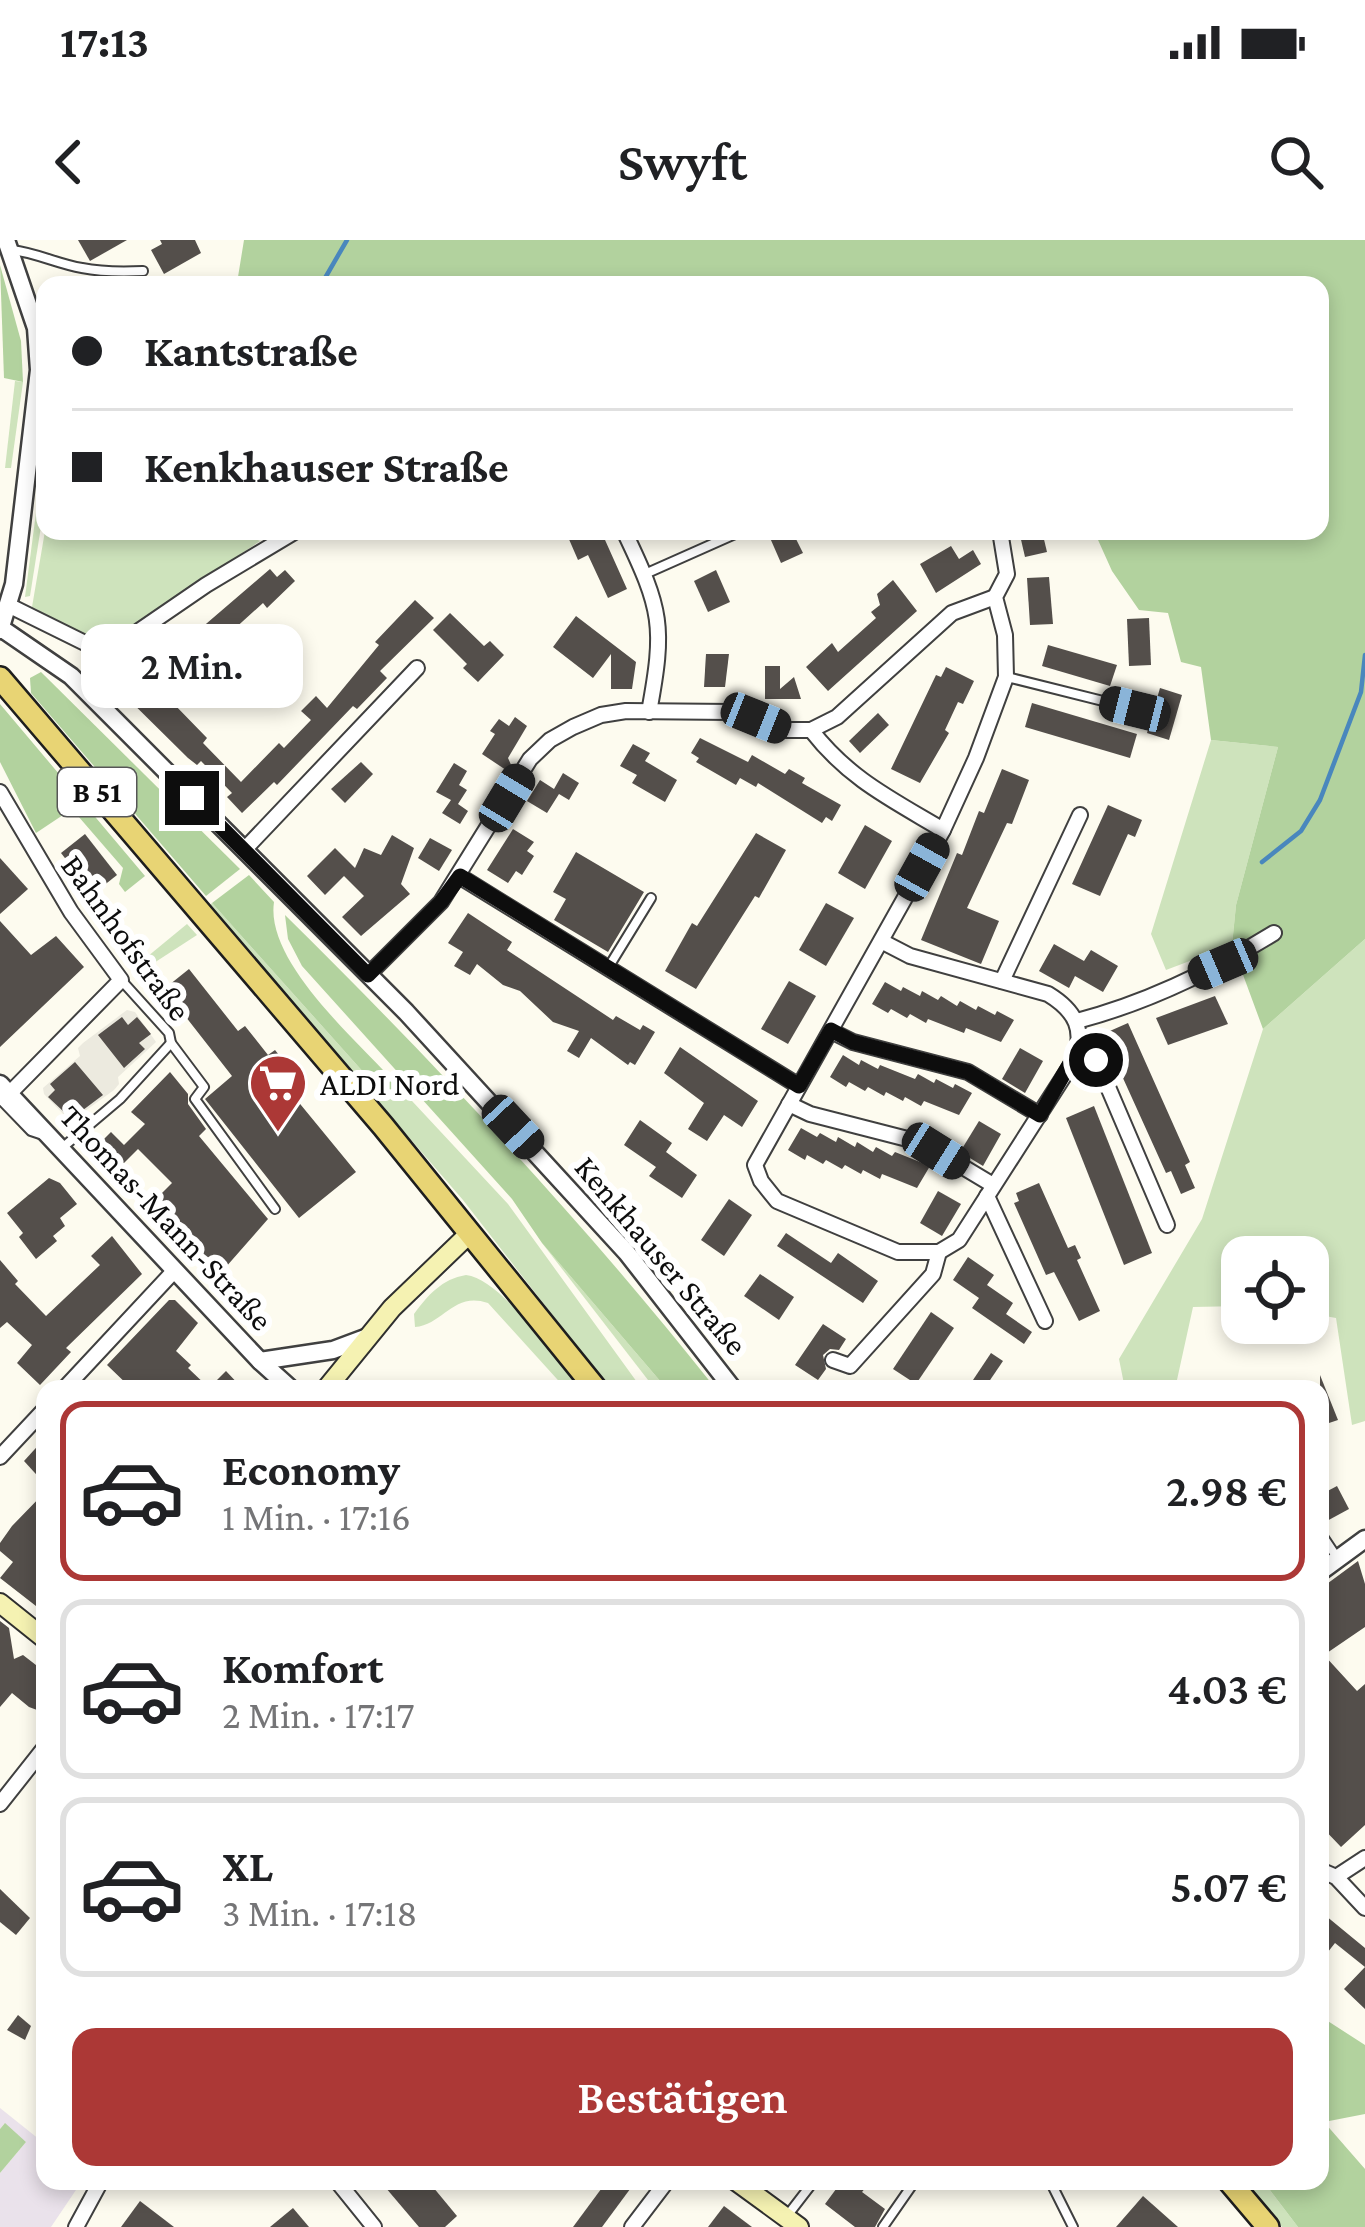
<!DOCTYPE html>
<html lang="de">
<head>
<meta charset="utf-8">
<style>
	body { margin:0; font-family:"Crimson Pro",serif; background:#f2f2f2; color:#202124; height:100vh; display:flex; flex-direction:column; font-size:45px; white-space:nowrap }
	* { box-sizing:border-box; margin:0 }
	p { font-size:39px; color:#757577 }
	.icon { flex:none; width:66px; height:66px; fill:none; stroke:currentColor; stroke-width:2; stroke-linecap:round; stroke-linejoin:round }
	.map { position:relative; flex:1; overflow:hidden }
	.drawer { position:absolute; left:36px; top:1140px; width:1293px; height:810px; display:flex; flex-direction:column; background:#fff; border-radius:24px; box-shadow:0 6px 18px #0003 }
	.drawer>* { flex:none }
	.guide { position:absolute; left:36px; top:36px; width:1293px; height:264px; border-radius:24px; box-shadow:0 6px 18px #0003; display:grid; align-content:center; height:264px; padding:0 36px; background:#fff }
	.fabs { position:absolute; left:1221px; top:996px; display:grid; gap:24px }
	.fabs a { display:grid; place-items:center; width:108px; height:108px; border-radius:24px; background:#fff; box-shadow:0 6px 18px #0003; font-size:60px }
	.end { position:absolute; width:54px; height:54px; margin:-27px; border:15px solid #0d0d0d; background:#fff; box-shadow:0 0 0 6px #fff }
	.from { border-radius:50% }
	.bubble { position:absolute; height:84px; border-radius:24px; background:#fff; box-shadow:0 6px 18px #0003; font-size:39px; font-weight:600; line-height:84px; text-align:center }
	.car { position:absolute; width:36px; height:72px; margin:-36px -18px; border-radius:15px; box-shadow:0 0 9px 3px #0007; background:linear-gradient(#222 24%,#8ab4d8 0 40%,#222 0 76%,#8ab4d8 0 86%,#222 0) }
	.guide b { display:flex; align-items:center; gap:42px; height:114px; font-size:45px }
	.guide b+b { border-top:3px solid #e0e0e0 }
	.guide i { width:30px; height:30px; background:#202124 }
	ul { padding:21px 0 0; list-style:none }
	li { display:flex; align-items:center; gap:36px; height:180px; margin:0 24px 18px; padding:0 12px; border:6px solid #e0e0e0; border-radius:24px }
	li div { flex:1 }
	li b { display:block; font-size:45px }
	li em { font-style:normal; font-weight:600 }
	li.active { border-color:#ac3836 }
	li>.icon { width:108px; height:108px; stroke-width:1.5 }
	.action { display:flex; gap:24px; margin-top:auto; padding:24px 36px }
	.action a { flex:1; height:138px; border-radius:24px; background:#ac3836; color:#fff; font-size:48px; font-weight:600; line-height:138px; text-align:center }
	.status { display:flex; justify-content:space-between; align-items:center; height:84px; padding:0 60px; background:#fff; direction:ltr }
	.status svg { height:33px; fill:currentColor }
	header { display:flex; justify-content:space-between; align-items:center; height:156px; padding:0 36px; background:#fff; font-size:54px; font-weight:600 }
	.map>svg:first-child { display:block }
	.industrial { fill:#eae2eb }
	.green { fill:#cee3bc }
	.forest { fill:#b2d29e }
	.plaza { fill:#eceadf }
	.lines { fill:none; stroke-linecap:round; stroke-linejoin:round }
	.stream { stroke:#4987bd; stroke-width:4.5 }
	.building { fill:#544f4b }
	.service-casing { stroke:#404040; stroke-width:12 }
	.minor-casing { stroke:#404040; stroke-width:18 }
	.tertiary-casing { stroke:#404040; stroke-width:21 }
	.secondary-casing { stroke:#2f2f2f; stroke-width:22 }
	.primary-casing { stroke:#1e1e1e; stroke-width:26 }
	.service { stroke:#fff; stroke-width:8 }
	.minor { stroke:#fff; stroke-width:14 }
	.tertiary { stroke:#fff; stroke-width:16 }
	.secondary { stroke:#f5f2b2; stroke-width:18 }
	.primary { stroke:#e8d474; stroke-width:21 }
	.route { stroke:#0d0d0d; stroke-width:15 }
	.labels { text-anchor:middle; stroke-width:12; stroke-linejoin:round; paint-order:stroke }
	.shield { fill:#fff; stroke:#565656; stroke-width:3 }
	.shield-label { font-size:30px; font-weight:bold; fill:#0d0d0d }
	.street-label { font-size:33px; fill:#0d0d0d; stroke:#fff }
	.poi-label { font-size:33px; fill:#0d0d0d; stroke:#fff; text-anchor:start }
</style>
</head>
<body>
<div class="status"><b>17:13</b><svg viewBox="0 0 49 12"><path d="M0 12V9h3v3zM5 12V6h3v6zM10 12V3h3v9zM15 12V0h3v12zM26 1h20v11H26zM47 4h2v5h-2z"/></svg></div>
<header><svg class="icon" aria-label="back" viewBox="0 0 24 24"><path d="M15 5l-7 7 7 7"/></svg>Swyft<svg class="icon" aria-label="search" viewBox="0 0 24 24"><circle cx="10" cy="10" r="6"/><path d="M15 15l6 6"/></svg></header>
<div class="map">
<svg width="1365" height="1987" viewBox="0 0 1365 1987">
	<rect width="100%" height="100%" fill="#fdfbef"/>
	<polygon class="industrial" points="0,1868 45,1904 45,1941 82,1941 51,1987 0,1987 0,1933 26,1902 4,1884 0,1889"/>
	<g class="green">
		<polygon points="15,141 23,142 11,228 5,228"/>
		<polygon points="40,242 45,245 45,261 30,356 25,357"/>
		<path d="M 45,291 L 239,291 L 260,301 L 124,393 C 88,408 64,382 32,367 Z"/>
		<polygon points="1211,500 1278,507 1236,665 1232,705 1166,730 1151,694"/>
		<polygon points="212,663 382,853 399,847 508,964 642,1149 610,1149 463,960 209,666"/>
		<polygon points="187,684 197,695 140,732 136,726"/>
		<polygon points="1365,699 1365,1181 1352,1185 1336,1078 1308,1073 1308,1017 1242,1017 1242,1066 1193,1067 1175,1149 1125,1149 1119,1119 1202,979 1263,789"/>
		<polygon points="542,1003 667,1149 655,1149"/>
		<path d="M 466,1035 C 504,1040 554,1119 580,1149 L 566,1149 L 488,1063 C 454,1051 444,1084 415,1087 L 414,1074 C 428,1055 442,1039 466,1035 Z"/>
		<polygon points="1243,1941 1263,1941 1298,1987 1282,1987"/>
	</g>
	<g class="forest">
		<polygon points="244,0 1365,0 1365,699 1263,789 1232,705 1236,665 1278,507 1211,500 1201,427 1181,422 1168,373 1139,370 1112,331 1094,291 1320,291 1320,45 227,45 237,43"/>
		<polygon points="0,25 21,101 23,142 4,138"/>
		<polygon points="41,432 240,629 206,656 31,453 30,438"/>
		<polygon points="0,464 145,636 125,652 119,644 123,628 72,569 36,593 0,522"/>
		<path d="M 249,635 L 274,662 C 265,723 360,803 399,847 L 382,853 L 212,663 Z"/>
		<path d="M 285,675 C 437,825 583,981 716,1149 L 667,1149 L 542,1003 L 512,959 L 302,726 L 288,699 Z"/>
		<polygon points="1320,1776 1365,1805 1365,1874 1324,1882 1365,1929 1365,1987 1298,1987 1263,1941 1320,1941"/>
		<polygon points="5,1883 26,1902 0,1933 0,1889"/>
	</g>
	<polygon class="plaza" points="127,770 135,772 156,802 118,837 119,844 114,850 74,879 67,878 44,854 43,848 80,816 78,808 83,803"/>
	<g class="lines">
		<g class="stream">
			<polyline points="321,45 347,0"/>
			<polyline points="1262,622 1301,591 1320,560 1361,452 1365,415"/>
		</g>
	</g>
	<g class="building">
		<polygon points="78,0 127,0 90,21"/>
		<polygon points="160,0 195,0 201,13 164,34 151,10 162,4"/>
		<polygon points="581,291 601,291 627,349 608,358 588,315 578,320 568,297"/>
		<polygon points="767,291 792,291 803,313 781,323"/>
		<polygon points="1019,291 1042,291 1047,312 1025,317"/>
		<polygon points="951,306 959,319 973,310 981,324 936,353 920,324"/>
		<polygon points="270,329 277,337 285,330 295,341 267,368 263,363 210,411 231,434 210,453 193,433 171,454 176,459 172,462 207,498 203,503 241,542 279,503 284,508 311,480 301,471 316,456 327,468 379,405 375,402 415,360 434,378 380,431 387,438 357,469 353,466 277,545 274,542 242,573 227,557 232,553 201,521 197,525 188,518 105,436 121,420 127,427 134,421 146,434 150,432"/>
		<polygon points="716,330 730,362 708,372 694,341"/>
		<polygon points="1049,337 1053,384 1030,385 1027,338"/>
		<polygon points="893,340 917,371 828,451 806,427 832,403 838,412 876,378 871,372 880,365 877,354"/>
		<polygon points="450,373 484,406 490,401 504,415 478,442 463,428 467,424 433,390"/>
		<polygon points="576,376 636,422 632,449 611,449 611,414 593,438 553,407"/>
		<polygon points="1149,378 1151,425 1129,426 1127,379"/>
		<polygon points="1048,405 1117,425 1110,446 1042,426"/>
		<polygon points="706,414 729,414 725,447 704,447"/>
		<polygon points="765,426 780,426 780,449 794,437 801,459 765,459"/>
		<polygon points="946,427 974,441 963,464 958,462 945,490 949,493 920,543 891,529 936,435 941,437"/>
		<polygon points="1160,448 1182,455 1169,500 1147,493"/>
		<polygon points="1032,463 1137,494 1130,518 1025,487"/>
		<polygon points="878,473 889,485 860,513 849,501"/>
		<polygon points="515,477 527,486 508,518 512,527 509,532 482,514 495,494 490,491 499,479 509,486"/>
		<polygon points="700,498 748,522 752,515 785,534 789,529 805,538 802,543 841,565 832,581 826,577 822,583 758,543 756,547 740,538 736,545 696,522 699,518 691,513"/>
		<polygon points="633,504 650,513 645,521 677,540 665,562 632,543 637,535 620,526"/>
		<polygon points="361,522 373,534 345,563 331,549"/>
		<polygon points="454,523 467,531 459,545 467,550 458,564 468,571 460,584 442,573 451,560 436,552"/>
		<polygon points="1002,529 1029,540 1012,584 1007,583 967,668 999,681 981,724 921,700 957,613 962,615 979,571 984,573"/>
		<polygon points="563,533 579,543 569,560 559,554 547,573 527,561 540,540 554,549"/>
		<polygon points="1108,565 1142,580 1135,597 1128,594 1100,656 1072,644"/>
		<polygon points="865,585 892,601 865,649 838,633"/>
		<polygon points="513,589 534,602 527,611 534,616 522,635 516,631 508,643 487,630"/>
		<polygon points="756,593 786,610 759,658 755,656 696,749 665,731 692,683 697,686"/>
		<polygon points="85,594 117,635 93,654 61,613"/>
		<polygon points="392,595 414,608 401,644 410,654 361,696 342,677 364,656 344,636 325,655 307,636 335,608 355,628 364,608 381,615"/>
		<polygon points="430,598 452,610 439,631 418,618"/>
		<polygon points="576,612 644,652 608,712 554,680 566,659 553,652"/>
		<polygon points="0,618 28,649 0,674"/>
		<polygon points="826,663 854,678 826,726 799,710"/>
		<polygon points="468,673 512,702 507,710 613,780 616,776 640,790 643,785 655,792 635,825 630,822 628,825 591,798 579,818 567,811 579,791 553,782 520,751 503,745 477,724 470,735 454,726 463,712 448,703"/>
		<polygon points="0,681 31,715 56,696 84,727 0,807"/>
		<polygon points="1054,704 1084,721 1091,710 1118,726 1103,752 1075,736 1069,748 1039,731"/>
		<polygon points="189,729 238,791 245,786 268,815 275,810 298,839 287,848 356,932 299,978 205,859 232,836 164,749"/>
		<polygon points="789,741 816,756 788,804 761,789"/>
		<polygon points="885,742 901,751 903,747 920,756 922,751 938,760 941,756 957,766 960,761 976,770 978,766 995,775 997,771 1014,780 1001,802 966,788 964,793 928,779 926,783 910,774 907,778 891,769 888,773 872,764"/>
		<polygon points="1215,756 1228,784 1168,805 1156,778"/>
		<polygon points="122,777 128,785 137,777 151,794 139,803 145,809 124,828 98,795"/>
		<polygon points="1128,783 1190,922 1185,925 1195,948 1181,954 1171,931 1166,933 1103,794"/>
		<polygon points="680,807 758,861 742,887 724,875 707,901 688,889 704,863 664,833"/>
		<polygon points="1020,808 1043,821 1025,853 1002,839"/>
		<polygon points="843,815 859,825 861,820 878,829 880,825 915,839 918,834 934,843 936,839 953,848 955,844 972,853 959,875 924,861 921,866 905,857 903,861 886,852 884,856 868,847 865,851 849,842 846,847 830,837"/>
		<polygon points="75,822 103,855 79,873 72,864 64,872 48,857 55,850 50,844"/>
		<polygon points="170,832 188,854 188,864 206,889 199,896 268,979 218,1036 153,969 159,963 155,960 172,943 138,909 112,935 93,916 94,909 111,892 124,905 145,884 131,872"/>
		<polygon points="1094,866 1152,1013 1124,1025 1066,878"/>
		<polygon points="640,880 672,903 666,912 697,935 682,958 649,936 656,927 624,905"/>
		<polygon points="979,881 1001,894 983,926 960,912"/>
		<polygon points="801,888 817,897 820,893 836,902 838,897 855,907 857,902 873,912 876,907 892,916 895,912 930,926 917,948 882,934 880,939 863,930 861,934 845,925 842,929 826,920 823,924 807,915 805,920 788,910"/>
		<polygon points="49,938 60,943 77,964 60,978 65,986 53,996 57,1001 36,1019 19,997 23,993 7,973"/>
		<polygon points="1039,943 1068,1008 1075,1005 1081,1018 1077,1020 1100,1071 1079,1081 1054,1032 1046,1035 1014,963 1019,961 1016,953"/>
		<polygon points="938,951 961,964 942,996 920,983"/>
		<polygon points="729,959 752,975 724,1016 701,1000"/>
		<polygon points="786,993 831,1023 838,1013 878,1041 863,1063 777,1006"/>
		<polygon points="112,996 142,1034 66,1108 71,1112 40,1145 17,1123 32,1105 7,1082 0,1088 0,1020 18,1041 15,1044 46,1076 100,1025 91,1016"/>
		<polygon points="968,1017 994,1035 987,1045 1013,1063 1006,1074 1032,1092 1024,1104 972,1068 979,1058 953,1040"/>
		<polygon points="760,1034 794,1057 779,1080 744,1056"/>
		<polygon points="169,1060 175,1060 198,1083 176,1111 191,1125 188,1128 209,1148 226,1131 243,1149 132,1149 107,1125"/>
		<polygon points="931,1072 954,1088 916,1144 893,1129"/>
		<polygon points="823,1084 846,1099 839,1110 830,1109 823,1115 826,1129 818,1140 795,1125"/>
		<polygon points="991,1113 1003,1121 984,1149 967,1149"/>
		<polygon points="1320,1135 1338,1180 1320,1186"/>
		<polygon points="45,1198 45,1244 24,1221"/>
		<polygon points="1337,1246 1349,1269 1325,1282 1320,1273 1320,1255"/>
		<polygon points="45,1252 45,1373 0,1338 13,1322 0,1311 0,1303 12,1286"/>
		<polygon points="1358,1321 1365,1344 1365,1387 1324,1415 1357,1451 1365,1444 1365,1585 1341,1607 1320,1585 1320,1349"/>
		<polygon points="0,1381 9,1388 14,1419 23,1415 45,1432 45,1473 29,1467 12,1453 0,1467"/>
		<polygon points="0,1649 30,1678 16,1695 0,1682"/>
		<polygon points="1320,1671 1365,1708 1365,1769 1344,1749 1365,1727 1335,1703 1320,1722"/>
		<polygon points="18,1775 31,1786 25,1800 7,1790"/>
		<polygon points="380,1941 428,1941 457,1976 445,1987 419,1987"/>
		<polygon points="607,1941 636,1941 602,1987 573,1987"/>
		<polygon points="842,1941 871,1941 862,1952 885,1969 875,1987 855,1987 825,1964"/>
		<polygon points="1143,1956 1178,1987 1116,1987"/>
		<polygon points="140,1961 174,1987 121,1987"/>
		<polygon points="724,1966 752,1987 708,1987"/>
		<polygon points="293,1968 309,1987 270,1987"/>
	</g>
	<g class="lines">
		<defs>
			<g id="service">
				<path d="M 12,10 C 37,13 58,24 82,28 C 102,32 122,32 143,31"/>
				<polyline points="645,334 735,294"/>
				<polyline points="1007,437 1135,469"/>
				<polyline points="608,728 651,658"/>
				<polyline points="122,741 169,793 171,803 204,847 195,859 275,969"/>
				<polyline points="0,859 31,891 43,895"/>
				<polyline points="62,908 120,859 171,803"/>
				<polyline points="1320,1200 1321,1199"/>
				<polyline points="1320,1292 1336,1316"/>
				<polyline points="1050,1941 1073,1987"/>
				<polyline points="787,1976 814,1941"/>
				<polyline points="883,1987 915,1941"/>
			</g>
			<g id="minor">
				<path d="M 624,291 C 662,370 665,386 649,472"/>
				<polyline points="10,366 89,405 117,406 206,345 296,291"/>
				<path d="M 811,490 C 849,539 891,559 943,590"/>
				<polyline points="0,552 71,672 121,740 9,854"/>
				<polyline points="244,610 417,428"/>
				<polyline points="459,636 799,846"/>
				<path d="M 881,701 L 910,716 L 1048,754 C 1076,771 1086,791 1073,822 L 959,1000 L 939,1012 L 898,1012 L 777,961 L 761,941 L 755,925 L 943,590 L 976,518 L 1006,437 L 1005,395 L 995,357 L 1007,334 L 1000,291"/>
				<polyline points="368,735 441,662 530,519 550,500 573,487 601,475 626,471 732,472 786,490 811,490 837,477 952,373 995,357"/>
				<polyline points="1002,741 1080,575"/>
				<path d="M 1077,781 C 1146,763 1214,730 1274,693"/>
				<polyline points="831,791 853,802 968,832 1040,875"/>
				<polyline points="1080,806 1096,819 1167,985"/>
				<polyline points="789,864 810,874 923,903 993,945"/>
				<polyline points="987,956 1045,1081"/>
				<polyline points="833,1120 850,1126 933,1034 939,1012"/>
				<polyline points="64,1149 175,1030"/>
				<polyline points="0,1217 45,1169"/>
				<polyline points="0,1564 45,1507"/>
				<polyline points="1320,1630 1336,1637 1365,1668"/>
				<polyline points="1336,1637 1365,1618"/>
				<polyline points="337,1941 374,1987"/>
				<polyline points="76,1987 101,1941"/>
				<polyline points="632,1987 667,1941"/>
			</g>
			<g id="tertiary">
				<polyline points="1,388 71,436 406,772 627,1013 733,1149"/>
				<polyline points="0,390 14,344 39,130 36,88 6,0"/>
				<polyline points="0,844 260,1121 291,1149"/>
				<polyline points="260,1121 333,1110 365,1098"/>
				<polyline points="1320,1332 1365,1299"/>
			</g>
			<g id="secondary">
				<polyline points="326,1149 392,1068 470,993"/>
				<polyline points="0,1363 45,1399"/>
				<polyline points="736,1941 799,1987"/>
			</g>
			<g id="primary">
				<polyline points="0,438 383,886 596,1149"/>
				<polyline points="1229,1941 1268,1987"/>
			</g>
		</defs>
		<use href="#service" class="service-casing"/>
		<use href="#minor" class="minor-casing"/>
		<use href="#tertiary" class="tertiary-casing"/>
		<use href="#secondary" class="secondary-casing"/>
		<use href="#primary" class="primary-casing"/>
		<use href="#service" class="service"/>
		<use href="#minor" class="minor"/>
		<use href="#tertiary" class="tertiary"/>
		<use href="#secondary" class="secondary"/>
		<use href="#primary" class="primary"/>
	</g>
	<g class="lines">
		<polyline class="route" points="192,558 368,735 441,662 460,636 799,846 831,790 853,802 968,832 1040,875 1080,806 1096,820"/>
	</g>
	<defs>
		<symbol id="supermarket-pin" viewBox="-11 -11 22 30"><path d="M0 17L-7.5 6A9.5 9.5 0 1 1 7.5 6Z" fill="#ac3836" stroke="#fff"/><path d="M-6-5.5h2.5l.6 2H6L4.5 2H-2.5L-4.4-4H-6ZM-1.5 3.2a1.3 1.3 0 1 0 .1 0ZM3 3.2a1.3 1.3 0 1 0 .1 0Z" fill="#fff"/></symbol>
	</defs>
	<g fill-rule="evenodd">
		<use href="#supermarket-pin" x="245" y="810" width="66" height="90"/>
	</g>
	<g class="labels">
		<rect class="shield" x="58" y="528" width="78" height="48" rx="9"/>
		<g class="shield-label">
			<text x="97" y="562">B 51</text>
		</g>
		<g class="street-label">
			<text transform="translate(127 697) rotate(54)" y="12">Bahnhofstraße</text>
			<text transform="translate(167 977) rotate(47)" y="12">Thomas-Mann-Straße</text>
			<text transform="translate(662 1015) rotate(50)" y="12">Kenkhauser Straße</text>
		</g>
		<g class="poi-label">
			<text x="320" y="855">ALDI Nord</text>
		</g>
	</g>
</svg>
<div class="fabs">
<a><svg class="icon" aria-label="locate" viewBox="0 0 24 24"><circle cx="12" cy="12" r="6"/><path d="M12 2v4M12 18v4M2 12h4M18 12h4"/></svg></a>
</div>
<i class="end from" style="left:1096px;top:820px"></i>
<i class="end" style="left:192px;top:558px"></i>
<div class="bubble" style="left:81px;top:384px;width:222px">2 Min.</div>
<i class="car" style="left:1135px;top:469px;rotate:284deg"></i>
<i class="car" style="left:756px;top:478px;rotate:112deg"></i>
<i class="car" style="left:507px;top:558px;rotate:31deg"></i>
<i class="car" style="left:922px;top:627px;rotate:29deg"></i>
<i class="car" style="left:1223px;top:724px;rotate:247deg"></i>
<i class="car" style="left:513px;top:887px;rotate:137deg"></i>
<i class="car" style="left:936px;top:911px;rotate:122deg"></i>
<div class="guide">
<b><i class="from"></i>Kantstraße</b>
<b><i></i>Kenkhauser Straße</b>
</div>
<section class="drawer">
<ul>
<li class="active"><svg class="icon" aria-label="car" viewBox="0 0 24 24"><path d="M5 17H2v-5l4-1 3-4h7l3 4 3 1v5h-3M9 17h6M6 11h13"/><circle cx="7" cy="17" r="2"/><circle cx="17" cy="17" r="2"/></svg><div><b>Economy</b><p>1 Min. · 17:16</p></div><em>2.98 €</em></li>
<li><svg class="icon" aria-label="car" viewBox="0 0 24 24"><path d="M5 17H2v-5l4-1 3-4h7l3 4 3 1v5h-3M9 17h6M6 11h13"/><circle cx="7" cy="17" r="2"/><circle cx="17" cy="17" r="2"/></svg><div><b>Komfort</b><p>2 Min. · 17:17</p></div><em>4.03 €</em></li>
<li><svg class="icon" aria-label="car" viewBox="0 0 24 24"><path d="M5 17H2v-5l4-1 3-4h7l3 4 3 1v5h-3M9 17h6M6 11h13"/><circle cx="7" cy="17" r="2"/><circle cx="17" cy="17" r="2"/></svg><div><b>XL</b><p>3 Min. · 17:18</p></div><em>5.07 €</em></li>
</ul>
<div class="action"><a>Bestätigen</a></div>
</section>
</div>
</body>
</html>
